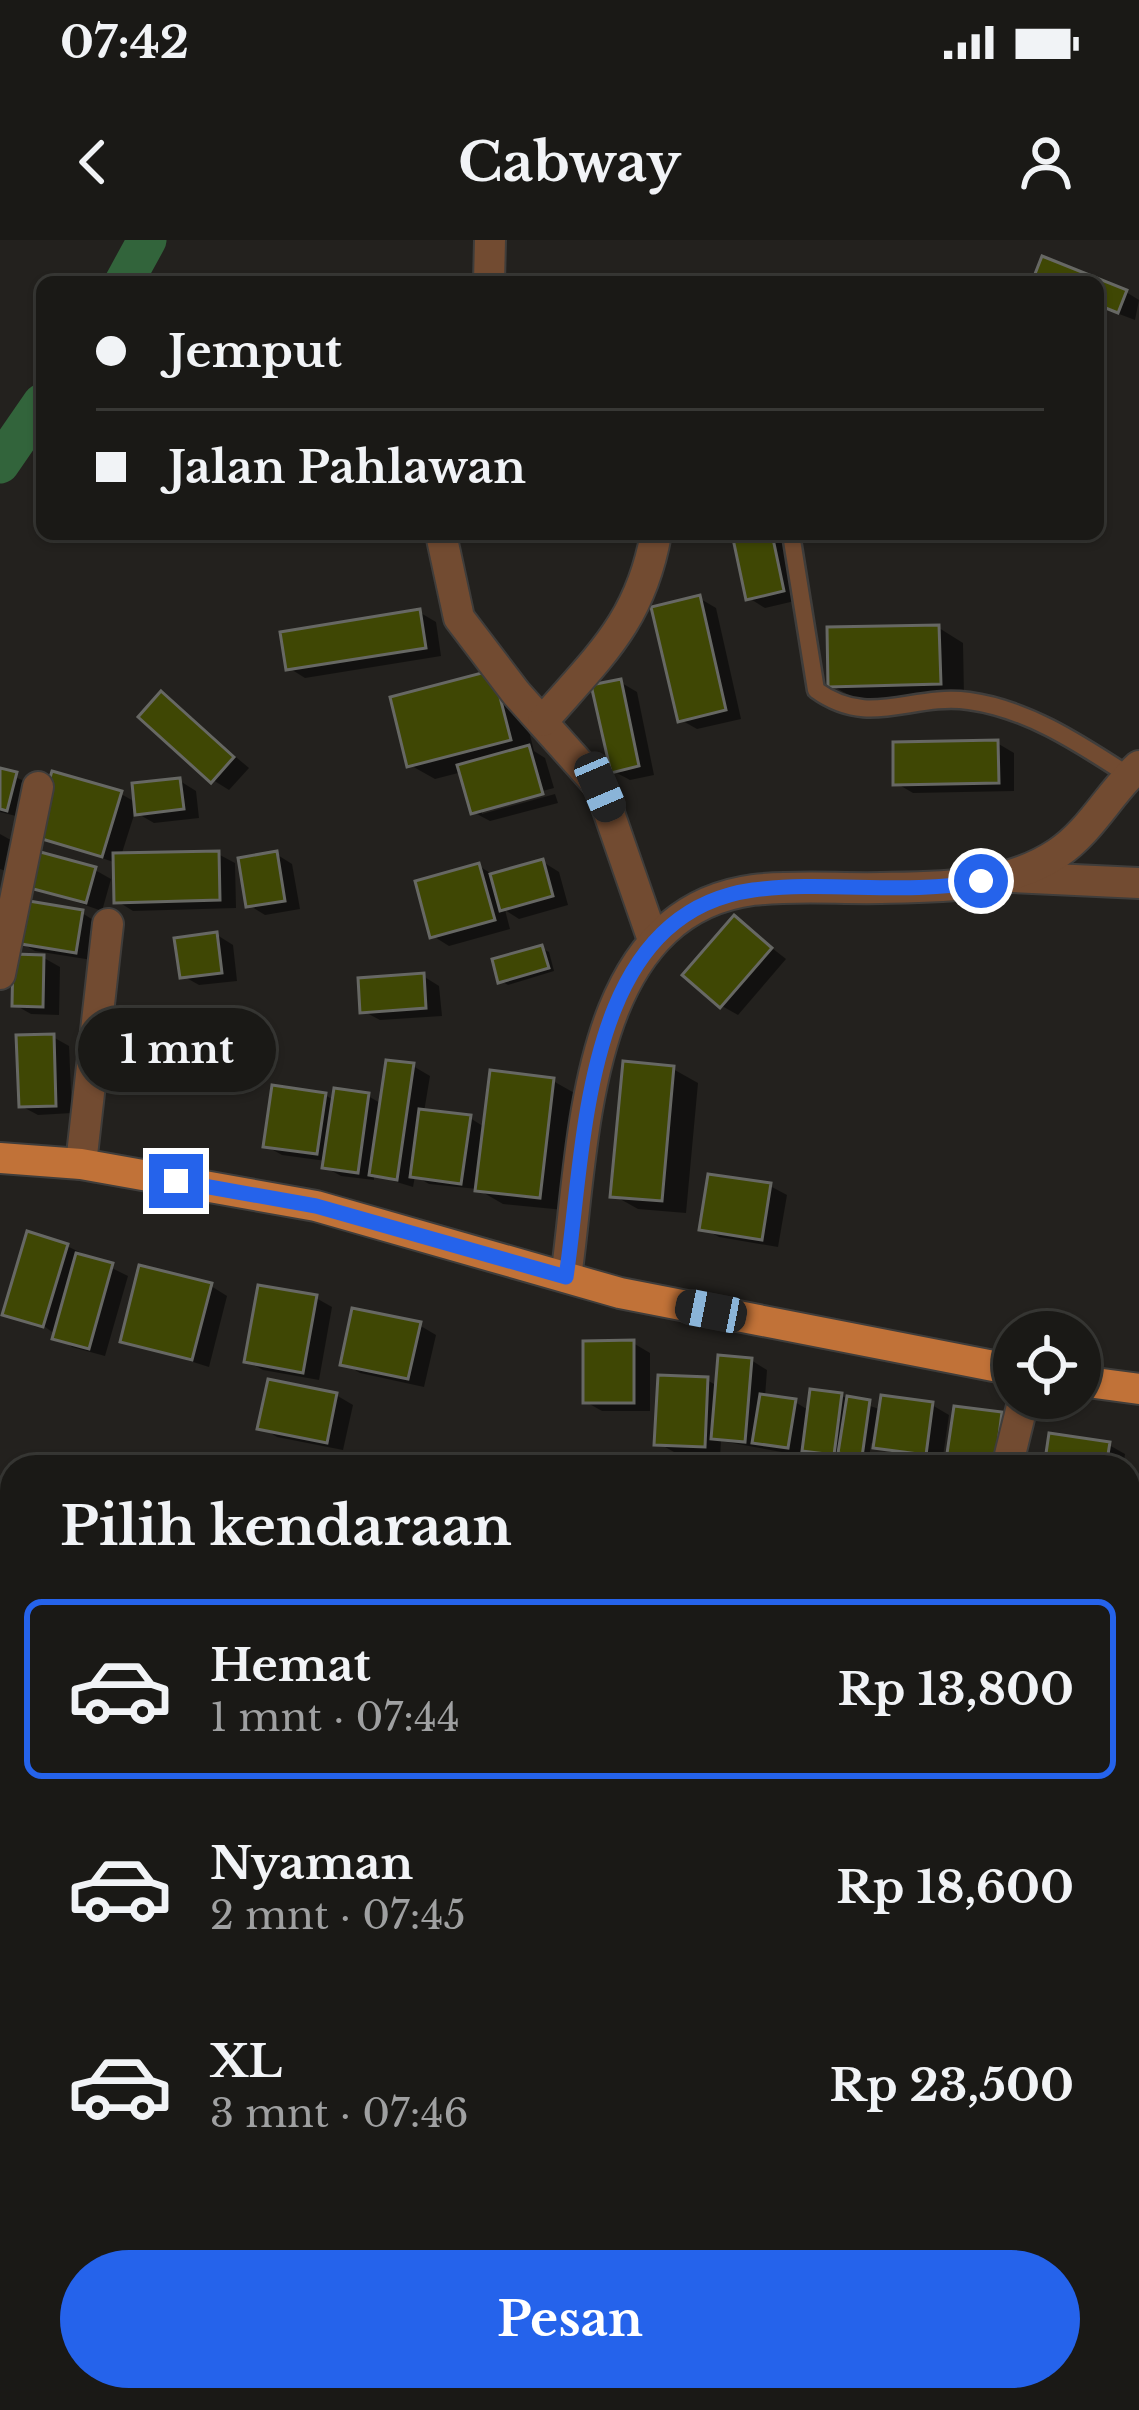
<!DOCTYPE html>
<html lang="id">
<head>
<meta charset="utf-8">
<style>
	body { margin:0; font-family:"Libre Baskerville",serif; background:#272623; color:#f1f3f6; height:100vh; display:flex; flex-direction:column; font-size:45px; white-space:nowrap }
	* { box-sizing:border-box; margin:0 }
	p { font-size:39px; color:#9fa0a1 }
	.icon { flex:none; width:66px; height:66px; fill:none; stroke:currentColor; stroke-width:2; stroke-linecap:round; stroke-linejoin:round }
	.map { position:relative; flex:1; overflow:hidden }
	.details { position:absolute; left:0px; top:1215px; width:1140px; height:957px; display:flex; flex-direction:column; background:#1a1916; border-radius:36px 36px 0 0; box-shadow:0 3px 9px #0004,0 0 0 3px #383835 }
	.details>* { flex:none }
	.banner { position:absolute; left:36px; top:36px; width:1068px; height:264px; border-radius:18px; box-shadow:0 3px 9px #0004,0 0 0 3px #383835; display:grid; align-content:center; height:264px; padding:0 60px; background:#1a1916 }
	.fabs { position:absolute; left:993px; top:1071px; display:grid; gap:24px }
	.fabs a { display:grid; place-items:center; width:108px; height:108px; border-radius:50%; background:#1a1916; box-shadow:0 3px 9px #0004,0 0 0 3px #383835; font-size:60px }
	.end { position:absolute; width:54px; height:54px; margin:-27px; border:15px solid #2563eb; background:#fff; box-shadow:0 0 0 6px #fff }
	.from { border-radius:50% }
	.bubble { position:absolute; height:84px; border-radius:42px; background:#1a1916; box-shadow:0 3px 9px #0004,0 0 0 3px #383835; font-size:39px; font-weight:700; line-height:84px; text-align:center }
	.car { position:absolute; width:36px; height:72px; margin:-36px -18px; border-radius:15px; box-shadow:0 0 9px 3px #0007; background:linear-gradient(#222 24%,#8ab4d8 0 40%,#222 0 76%,#8ab4d8 0 86%,#222 0) }
	.banner b { display:flex; align-items:center; gap:42px; height:114px; font-size:45px }
	.banner b+b { border-top:3px solid #383835 }
	.banner i { width:30px; height:30px; background:#f1f3f6 }
	ul { padding:0; list-style:none }
	li { display:flex; align-items:center; gap:36px; height:180px; margin:0 24px 18px; padding:0 36px; border:6px solid transparent; border-radius:18px }
	li div { flex:1 }
	li b { display:block; font-size:45px }
	li em { font-style:normal; font-weight:700 }
	li.active { border-color:#2563eb }
	li>.icon { width:108px; height:108px; stroke-width:1.5 }
	h2 { padding:0 60px; font-size:54px; line-height:144px }
	.cta { display:flex; gap:24px; margin-top:auto; padding:24px 60px }
	.cta a { flex:1; height:138px; border-radius:72px; background:#2563eb; color:#fff; font-size:48px; font-weight:700; line-height:138px; text-align:center }
	.status { display:flex; justify-content:space-between; align-items:center; height:84px; padding:0 60px; background:#1a1916; direction:ltr }
	.status svg { height:33px; fill:currentColor }
	header { display:flex; justify-content:space-between; align-items:center; height:156px; padding:0 60px; background:#1a1916; font-size:54px; font-weight:700 }
	.map>svg:first-child { display:block }
	.shadow { fill:#0007 }
	.lines { fill:none; stroke-linecap:round; stroke-linejoin:round }
	.canal { stroke:#32643b; stroke-width:39 }
	.building { fill:#3f4704; stroke:#676864; stroke-width:3 }
	.lane-casing { stroke:#3f3d3b; stroke-width:21 }
	.street-casing { stroke:#3f3d3b; stroke-width:34 }
	.primary-casing { stroke:#3f3d3b; stroke-width:34 }
	.lane { stroke:#724b31; stroke-width:16 }
	.street { stroke:#724b31; stroke-width:30 }
	.primary { stroke:#c17238; stroke-width:30 }
	.route { stroke:#2563eb; stroke-width:15 }
</style>
</head>
<body>
<div class="status"><b>07:42</b><svg viewBox="0 0 49 12"><path d="M0 12V9h3v3zM5 12V6h3v6zM10 12V3h3v9zM15 12V0h3v12zM26 1h20v11H26zM47 4h2v5h-2z"/></svg></div>
<header><svg class="icon" aria-label="back" viewBox="0 0 24 24"><path d="M15 5l-7 7 7 7"/></svg>Cabway<svg class="icon" aria-label="person" viewBox="0 0 24 24"><circle cx="12" cy="8" r="4"/><path d="M4 21q1-7 8-7t8 7"/></svg></header>
<div class="map">
<svg width="1139" height="2170" viewBox="0 0 1139 2170">
	<rect width="100%" height="100%" fill="#23211e"/>
	<g class="shadow">
		<polygon points="1044,20 1126,52 1139,60 1135,80 1098,66 1098,42 1036,38"/>
		<polygon points="735,294 785,294 799,360 765,368 749,358"/>
		<polygon points="699,358 716,368 741,479 697,489 681,480"/>
		<polygon points="419,372 436,382 441,416 305,438 289,428"/>
		<polygon points="939,388 963,403 964,457 856,459 831,445"/>
		<polygon points="620,442 637,452 654,535 630,540 613,531"/>
		<polygon points="518,448 534,511 545,518 554,548 482,567 482,574 555,554 558,563 490,581 473,572 462,532 435,539 410,525 393,460"/>
		<polygon points="162,455 249,528 229,550 213,540"/>
		<polygon points="997,503 1014,513 1014,551 913,553 896,543"/>
		<polygon points="0,531 32,544 24,578 0,572"/>
		<polygon points="180,541 196,551 199,578 154,583 135,572 121,616 218,614 235,623 236,668 133,671 117,661 116,623 35,594 121,554 137,563"/>
		<polygon points="0,594 16,603 9,632 0,629"/>
		<polygon points="276,614 292,624 300,669 265,675 249,665"/>
		<polygon points="543,622 559,632 568,665 519,679 505,670 510,689 449,706 433,696 479,626 495,636"/>
		<polygon points="95,630 111,639 102,671 25,644"/>
		<polygon points="82,673 98,683 92,720 35,711 18,701"/>
		<polygon points="735,679 786,719 738,775 722,766"/>
		<polygon points="217,695 233,705 237,741 199,745 183,736"/>
		<polygon points="541,708 549,712 554,731 508,745 501,741"/>
		<polygon points="44,718 60,727 59,775 31,774 15,765"/>
		<polygon points="423,736 439,746 442,776 380,780 363,771"/>
		<polygon points="192,786 208,796 216,833 147,848 131,838"/>
		<polygon points="53,797 69,806 72,873 38,875 21,866"/>
		<polygon points="413,826 430,836 424,872 470,878 486,888 553,841 578,855 564,970 503,964 477,949 429,944 415,936 413,947 374,935 374,940 341,936 325,927 326,921 282,915 266,906 325,855 335,861 368,856 382,864"/>
		<polygon points="673,829 698,843 686,973 638,969 613,955"/>
		<polygon points="770,946 787,955 778,1007 719,997 703,988"/>
		<polygon points="67,1006 128,1036 105,1116 72,1107 32,1077 29,1082 39,1088 5,1074"/>
		<polygon points="211,1046 227,1056 209,1127 123,1100"/>
		<polygon points="316,1058 332,1067 319,1140 263,1130 247,1121"/>
		<polygon points="419,1085 436,1095 424,1147 360,1133 344,1123"/>
		<polygon points="633,1103 650,1113 650,1171 602,1171 586,1162"/>
		<polygon points="751,1120 767,1130 765,1157 795,1162 810,1171 841,1156 882,1170 932,1165 949,1175 942,1223 899,1227 901,1217 871,1203 869,1219 899,1227 867,1227 868,1219 822,1219 805,1209 804,1216 721,1201 720,1218 757,1227 712,1227 713,1214 674,1212 658,1203 707,1140 719,1147"/>
		<polygon points="336,1155 353,1165 343,1210 277,1197 261,1187"/>
		<polygon points="1109,1205 1125,1214 1123,1227 1047,1227"/>
	</g>
	<g class="lines">
		<g class="canal">
			<polyline points="124,42 147,0"/>
			<polyline points="0,224 42,163"/>
		</g>
	</g>
	<g class="building">
		<polygon points="1042,16 1127,50 1118,73 1098,65 1098,42 1033,39"/>
		<polygon points="732,294 772,294 784,351 746,360"/>
		<polygon points="700,355 726,470 678,482 651,367"/>
		<polygon points="420,369 426,408 286,430 280,392"/>
		<polygon points="939,385 941,444 828,447 827,387"/>
		<polygon points="493,430 511,500 407,527 390,457"/>
		<polygon points="621,439 639,526 611,533 591,445"/>
		<polygon points="161,451 234,517 211,543 138,477"/>
		<polygon points="998,500 999,543 893,545 893,502"/>
		<polygon points="529,505 543,554 471,574 457,525"/>
		<polygon points="0,528 17,532 7,571 0,569"/>
		<polygon points="52,531 122,551 102,617 32,596"/>
		<polygon points="180,538 184,569 135,575 132,543"/>
		<polygon points="33,610 96,627 86,663 22,646"/>
		<polygon points="219,611 220,660 114,663 113,613"/>
		<polygon points="277,611 285,661 246,667 238,618"/>
		<polygon points="543,619 553,656 500,671 490,634"/>
		<polygon points="479,623 495,680 430,698 415,641"/>
		<polygon points="23,660 83,670 76,713 15,703"/>
		<polygon points="734,675 772,708 720,768 682,735"/>
		<polygon points="217,692 222,733 180,738 174,698"/>
		<polygon points="542,705 549,728 498,743 492,719"/>
		<polygon points="13,714 44,715 43,767 12,766"/>
		<polygon points="424,733 426,768 360,773 358,738"/>
		<polygon points="192,783 201,825 128,840 120,799"/>
		<polygon points="54,794 56,866 19,867 16,795"/>
		<polygon points="386,820 414,823 397,940 369,935"/>
		<polygon points="623,821 674,826 662,961 610,957"/>
		<polygon points="490,830 554,838 540,958 475,951"/>
		<polygon points="272,845 326,853 317,914 263,907"/>
		<polygon points="334,848 369,853 358,933 322,928"/>
		<polygon points="419,869 471,875 461,944 410,937"/>
		<polygon points="708,934 771,943 762,1000 699,990"/>
		<polygon points="27,991 68,1004 43,1087 2,1075"/>
		<polygon points="76,1013 113,1023 89,1109 52,1099"/>
		<polygon points="139,1025 212,1043 192,1120 120,1102"/>
		<polygon points="258,1045 317,1055 303,1133 244,1122"/>
		<polygon points="352,1068 421,1082 408,1139 340,1125"/>
		<polygon points="634,1100 634,1163 583,1163 583,1101"/>
		<polygon points="718,1115 752,1118 745,1202 711,1199"/>
		<polygon points="658,1135 708,1137 705,1207 654,1205"/>
		<polygon points="268,1139 337,1153 327,1203 257,1189"/>
		<polygon points="810,1149 842,1153 834,1215 802,1211"/>
		<polygon points="760,1154 796,1159 788,1208 752,1203"/>
		<polygon points="881,1155 933,1162 926,1215 873,1208"/>
		<polygon points="847,1156 870,1160 862,1217 838,1213"/>
		<polygon points="954,1166 1002,1172 995,1227 945,1227"/>
		<polygon points="1049,1193 1110,1202 1106,1227 1044,1227"/>
		<polygon points="710,1215 746,1217 745,1227 709,1227"/>
		<polygon points="866,1215 891,1219 890,1227 864,1227"/>
		<polygon points="898,1217 932,1221 931,1227 896,1227"/>
	</g>
	<g class="lines">
		<defs>
			<path id="lane" d="M 791,294 L 816,450 C 870,489 911,453 969,461 C 1028,469 1080,504 1128,535"/>
			<g id="street">
				<polyline points="489,42 490,0"/>
				<polyline points="441,294 459,378 516,453 600,547 653,700"/>
				<path d="M 543,481 C 599,416 640,382 656,294"/>
				<polyline points="1012,637 1139,643"/>
				<polyline points="0,734 38,547"/>
				<polyline points="81,924 108,684"/>
				<path d="M 566,1037 C 585,906 581,673 753,650 C 795,645 840,649 881,648 C 942,647 1006,648 1058,613 C 1091,591 1110,552 1139,526"/>
				<polyline points="1007,1227 1024,1158"/>
				<polyline points="813,2170 814,2160"/>
			</g>
			<g id="primary">
				<polyline points="0,918 81,924 316,966 620,1053 1014,1130"/>
				<polyline points="1080,1141 1139,1149"/>
			</g>
		</defs>
		<use href="#lane" class="lane-casing"/>
		<use href="#street" class="street-casing"/>
		<use href="#primary" class="primary-casing"/>
		<use href="#lane" class="lane"/>
		<use href="#street" class="street"/>
		<use href="#primary" class="primary"/>
	</g>
	<g class="lines">
		<path class="route" d="M 176,941 L 316,966 L 566,1037 C 586,906 581,674 753,650 C 828,640 906,656 981,641"/>
	</g>
</svg>
<div class="fabs">
<a><svg class="icon" aria-label="locate" viewBox="0 0 24 24"><circle cx="12" cy="12" r="6"/><path d="M12 2v4M12 18v4M2 12h4M18 12h4"/></svg></a>
</div>
<i class="end from" style="left:981px;top:641px"></i>
<i class="end" style="left:176px;top:941px"></i>
<div class="bubble" style="left:78px;top:768px;width:198px">1 mnt</div>
<i class="car" style="left:600px;top:547px;rotate:157deg"></i>
<i class="car" style="left:711px;top:1071px;rotate:281deg"></i>
<div class="banner">
<b><i class="from"></i>Jemput</b>
<b><i></i>Jalan Pahlawan</b>
</div>
<section class="details">
<h2>Pilih kendaraan</h2>
<ul>
<li class="active"><svg class="icon" aria-label="car" viewBox="0 0 24 24"><path d="M5 17H2v-5l4-1 3-4h7l3 4 3 1v5h-3M9 17h6M6 11h13"/><circle cx="7" cy="17" r="2"/><circle cx="17" cy="17" r="2"/></svg><div><b>Hemat</b><p>1 mnt · 07:44</p></div><em>Rp 13,800</em></li>
<li><svg class="icon" aria-label="car" viewBox="0 0 24 24"><path d="M5 17H2v-5l4-1 3-4h7l3 4 3 1v5h-3M9 17h6M6 11h13"/><circle cx="7" cy="17" r="2"/><circle cx="17" cy="17" r="2"/></svg><div><b>Nyaman</b><p>2 mnt · 07:45</p></div><em>Rp 18,600</em></li>
<li><svg class="icon" aria-label="car" viewBox="0 0 24 24"><path d="M5 17H2v-5l4-1 3-4h7l3 4 3 1v5h-3M9 17h6M6 11h13"/><circle cx="7" cy="17" r="2"/><circle cx="17" cy="17" r="2"/></svg><div><b>XL</b><p>3 mnt · 07:46</p></div><em>Rp 23,500</em></li>
</ul>
<div class="cta"><a>Pesan</a></div>
</section>
</div>
</body>
</html>
